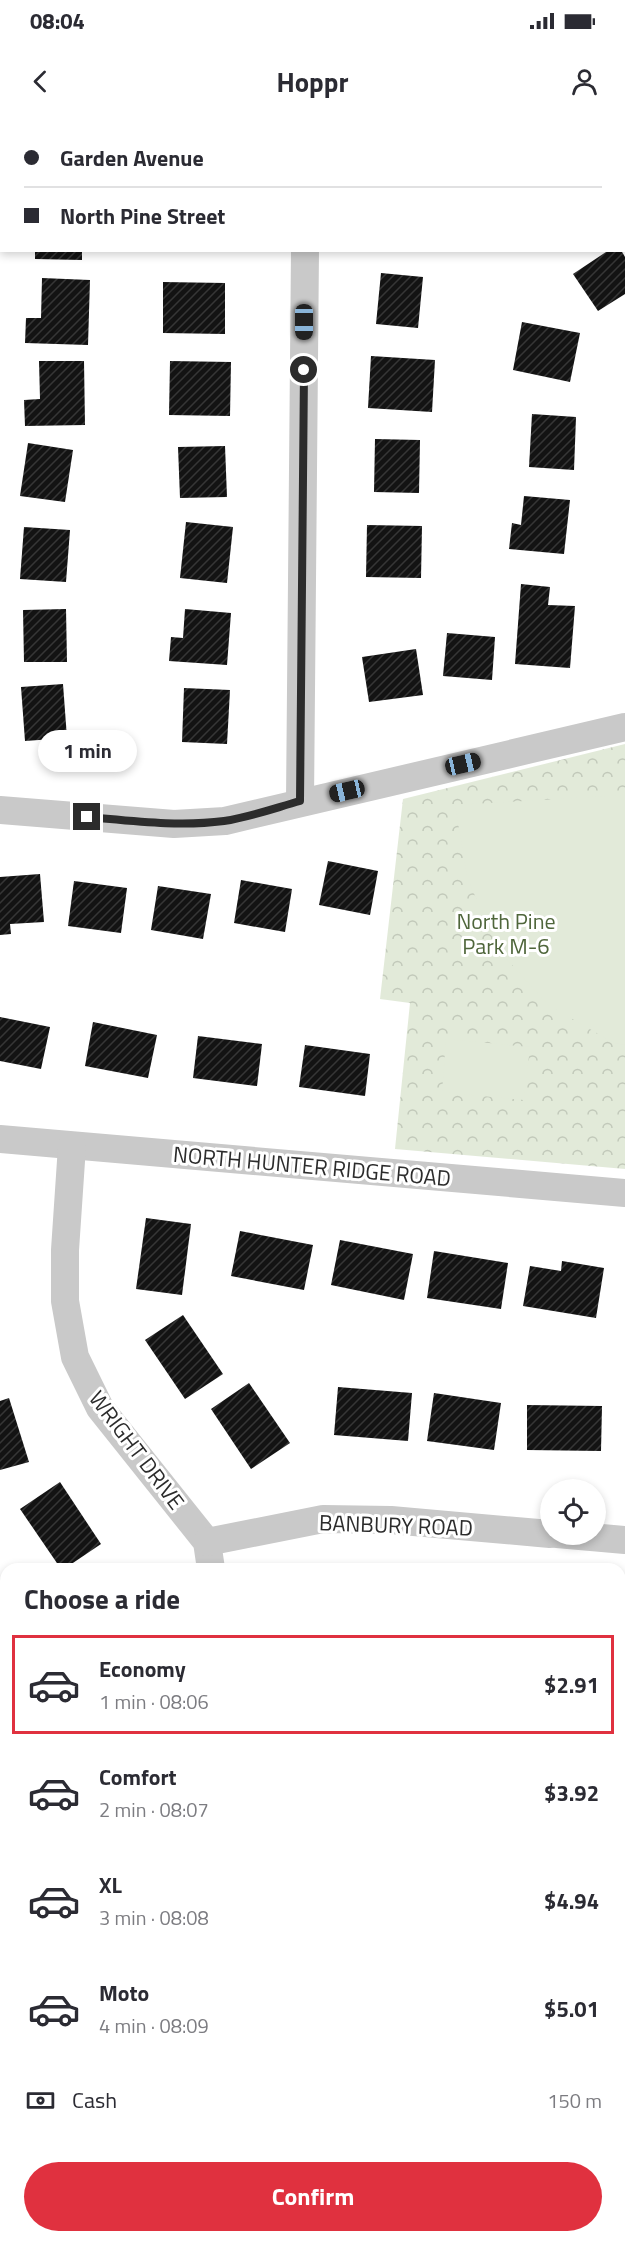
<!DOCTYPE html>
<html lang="en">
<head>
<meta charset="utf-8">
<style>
	body { margin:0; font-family:"Titillium Web",sans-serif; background:#f7f7f7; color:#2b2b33; height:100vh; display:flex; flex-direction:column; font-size:22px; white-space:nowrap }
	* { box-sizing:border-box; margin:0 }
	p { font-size:20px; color:#7c7c81 }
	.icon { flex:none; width:33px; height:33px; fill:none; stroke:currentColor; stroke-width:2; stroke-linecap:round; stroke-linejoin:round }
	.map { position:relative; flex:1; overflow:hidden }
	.side { position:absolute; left:0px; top:1443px; width:626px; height:680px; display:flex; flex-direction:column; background:#fff; border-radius:18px 18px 0 0; box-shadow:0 3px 9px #0003 }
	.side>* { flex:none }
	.guide { position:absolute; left:0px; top:0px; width:626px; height:132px; box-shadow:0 3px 9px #0003; display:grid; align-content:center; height:132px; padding:0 24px; background:#fff }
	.buttons { position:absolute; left:540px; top:1359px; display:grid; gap:12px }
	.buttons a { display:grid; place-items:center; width:66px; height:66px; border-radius:50%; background:#fff; box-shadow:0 3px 9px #0003; font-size:30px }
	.end { position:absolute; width:27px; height:27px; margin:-14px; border:8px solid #2c2c2c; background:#fff; box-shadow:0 0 0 3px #fff }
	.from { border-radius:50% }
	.bubble { position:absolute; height:42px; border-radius:21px; background:#fff; box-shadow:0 3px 9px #0003; font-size:20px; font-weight:700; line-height:42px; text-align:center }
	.car { position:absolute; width:18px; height:36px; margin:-18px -9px; border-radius:8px; box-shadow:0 0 4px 2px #0007; background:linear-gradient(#222 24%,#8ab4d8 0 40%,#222 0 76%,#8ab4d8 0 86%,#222 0) }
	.guide b { display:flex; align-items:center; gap:21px; height:57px; font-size:22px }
	.guide b+b { border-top:2px solid #e1e1e2 }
	.guide i { width:15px; height:15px; background:#2b2b33 }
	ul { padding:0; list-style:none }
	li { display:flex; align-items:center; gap:18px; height:99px; margin:0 12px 9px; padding:0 12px; border:3px solid transparent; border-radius:0px }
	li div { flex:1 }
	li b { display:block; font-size:22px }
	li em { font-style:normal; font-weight:700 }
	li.on { border-color:#e0313f }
	li>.icon { width:54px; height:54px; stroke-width:1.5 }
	h2 { padding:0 24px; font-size:27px; line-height:72px }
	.pay { display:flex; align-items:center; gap:15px; height:66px; padding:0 24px; font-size:22px }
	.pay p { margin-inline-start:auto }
	.cta { display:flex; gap:12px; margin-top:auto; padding:12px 24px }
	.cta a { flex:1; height:69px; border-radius:36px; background:#e0313f; color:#fff; font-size:24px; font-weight:700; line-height:69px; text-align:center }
	.status { display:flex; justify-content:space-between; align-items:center; height:42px; padding:0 30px; background:#fff; direction:ltr }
	.status svg { height:16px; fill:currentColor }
	header { display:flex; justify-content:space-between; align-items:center; height:78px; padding:0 24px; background:#fff; font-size:27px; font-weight:700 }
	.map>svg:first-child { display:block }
	.forest { fill:url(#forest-crowns) }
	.garden { fill:#e2ead9 }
	.building { fill:url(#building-hatch) }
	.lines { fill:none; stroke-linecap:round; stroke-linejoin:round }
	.minor { stroke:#c9c9c9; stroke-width:28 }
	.route { stroke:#2c2c2c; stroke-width:8 }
	.labels { text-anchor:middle; stroke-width:6; stroke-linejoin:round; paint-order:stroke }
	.park-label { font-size:22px; fill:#4f663b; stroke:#fff }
	.street-label { font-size:22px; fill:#2c2c2c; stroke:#fff }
</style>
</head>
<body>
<div class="status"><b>08:04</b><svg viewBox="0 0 49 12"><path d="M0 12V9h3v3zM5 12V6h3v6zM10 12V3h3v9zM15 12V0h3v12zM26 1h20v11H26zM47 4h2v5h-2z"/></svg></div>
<header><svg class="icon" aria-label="back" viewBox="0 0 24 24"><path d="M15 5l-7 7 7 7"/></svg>Hoppr<svg class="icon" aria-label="person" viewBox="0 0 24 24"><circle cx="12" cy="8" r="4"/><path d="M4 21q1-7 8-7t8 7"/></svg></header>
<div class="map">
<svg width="625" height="2122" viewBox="0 0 625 2122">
	<defs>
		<pattern id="forest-crowns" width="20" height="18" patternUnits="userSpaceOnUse" patternTransform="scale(1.5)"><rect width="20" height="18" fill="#e2ead9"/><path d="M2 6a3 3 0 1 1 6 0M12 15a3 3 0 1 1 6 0" fill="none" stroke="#c2c9ba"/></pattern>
		<pattern id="building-hatch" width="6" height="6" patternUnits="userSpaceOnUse" patternTransform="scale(1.5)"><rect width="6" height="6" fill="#131313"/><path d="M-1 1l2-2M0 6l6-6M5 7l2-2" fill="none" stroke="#363636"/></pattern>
	</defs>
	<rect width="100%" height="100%" fill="#fff"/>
	<polygon class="forest" points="625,624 625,1049 395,1029 410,883 380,879 403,679"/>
	<g class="garden">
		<polygon points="625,675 625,925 614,923 548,885 497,828 467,757 455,685"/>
		<polygon points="446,919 530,927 524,980 442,972"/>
	</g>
	<g class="building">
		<polygon points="35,130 82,130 82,140 35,139"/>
		<polygon points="609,130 621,130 625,137 625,174 598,191 573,154"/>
		<polygon points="381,153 423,157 418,208 376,204"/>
		<polygon points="42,158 90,160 88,225 25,223 26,198 41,198"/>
		<polygon points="163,162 225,163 225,214 163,213"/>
		<polygon points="522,202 580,213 570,262 513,250"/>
		<polygon points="371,236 435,240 432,292 368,288"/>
		<polygon points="39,241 84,241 85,305 25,306 24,280 40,279"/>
		<polygon points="170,241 231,242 230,296 169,295"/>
		<polygon points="532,294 576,297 574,350 529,347"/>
		<polygon points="375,319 420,320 419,373 374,372"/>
		<polygon points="28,323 73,330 65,382 20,376"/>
		<polygon points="225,326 227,377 180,378 178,327"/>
		<polygon points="524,376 570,380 564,434 509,429 512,403 521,405"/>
		<polygon points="186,402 233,407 227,463 180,458"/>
		<polygon points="367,405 422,406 421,458 366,457"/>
		<polygon points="24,407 70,410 66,462 20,459"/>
		<polygon points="521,464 550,467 548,485 575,486 570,548 515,544"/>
		<polygon points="66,489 67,542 24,542 23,490"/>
		<polygon points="185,489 231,493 227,545 169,541 171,517 183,518"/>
		<polygon points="447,513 495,517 492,560 443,556"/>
		<polygon points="416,529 423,575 369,582 362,537"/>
		<polygon points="63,564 67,618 25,621 21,567"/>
		<polygon points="184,568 230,570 227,624 182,622"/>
		<polygon points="328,741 378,751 370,795 319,785"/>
		<polygon points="40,754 44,802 10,804 11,814 0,815 0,757"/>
		<polygon points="241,760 292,769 285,812 234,803"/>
		<polygon points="74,761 127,768 121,813 68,806"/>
		<polygon points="158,766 211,774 203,819 151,810"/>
		<polygon points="0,897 50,907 41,949 0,941"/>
		<polygon points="93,902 157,915 148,958 85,946"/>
		<polygon points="198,916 262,924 257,966 193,958"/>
		<polygon points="305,925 370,934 365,976 299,967"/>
		<polygon points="146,1098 191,1104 182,1175 136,1169"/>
		<polygon points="240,1111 313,1125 304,1170 231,1156"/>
		<polygon points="340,1120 413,1134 404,1180 331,1165"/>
		<polygon points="434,1131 508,1143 501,1189 427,1178"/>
		<polygon points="562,1141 604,1148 596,1198 523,1186 530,1146 561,1151"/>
		<polygon points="183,1195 223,1254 185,1279 145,1220"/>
		<polygon points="249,1263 290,1323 251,1349 211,1289"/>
		<polygon points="338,1267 412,1273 408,1321 334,1315"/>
		<polygon points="434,1273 501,1283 494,1330 427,1321"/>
		<polygon points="9,1278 29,1342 0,1350 0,1281"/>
		<polygon points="527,1285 602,1286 601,1331 527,1330"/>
		<polygon points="60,1362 101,1424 64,1449 61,1449 20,1389"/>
		<polygon points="620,1495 625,1496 625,1560 620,1559"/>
		<polygon points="0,1580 6,1581 6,1628 0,1628"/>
		<rect x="620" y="1634" width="5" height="46"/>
	</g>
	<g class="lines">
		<g class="minor">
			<polyline points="306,2 306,0"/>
			<polyline points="300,681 305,130"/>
			<polyline points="0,690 174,704 225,701 625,607"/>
			<polyline points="0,1019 625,1073"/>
			<polyline points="72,1026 65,1130 65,1181 75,1237 100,1288 207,1422 211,1449"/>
			<polyline points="557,1414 625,1420"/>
			<polyline points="207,1422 323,1399 391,1400 550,1414"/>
			<polyline points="0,1703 6,1704"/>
			<polyline points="620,1758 625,1758"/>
			<polyline points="620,2096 625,2096"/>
			<polyline points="22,2122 23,2116"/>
			<polyline points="335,2122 349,2116"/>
			<polyline points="613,2122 613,2116"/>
		</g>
	</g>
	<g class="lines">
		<path class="route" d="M 87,697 C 133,701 179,707 224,701 C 250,697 275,688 300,681 L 304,250"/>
	</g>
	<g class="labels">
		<g class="park-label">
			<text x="506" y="809">North Pine<tspan x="506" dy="25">Park M-6</tspan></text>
		</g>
		<g class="street-label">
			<text transform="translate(312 1046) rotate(5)" y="8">NORTH HUNTER RIDGE ROAD</text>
			<text transform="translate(137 1330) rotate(53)" y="8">WRIGHT DRIVE</text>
			<text transform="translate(396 1405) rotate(2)" y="8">BANBURY ROAD</text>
		</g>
	</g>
</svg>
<div class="buttons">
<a><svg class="icon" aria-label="locate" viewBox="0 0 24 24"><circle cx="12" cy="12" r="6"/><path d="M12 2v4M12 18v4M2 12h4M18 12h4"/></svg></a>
</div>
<i class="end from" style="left:304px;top:250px"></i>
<i class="end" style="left:87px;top:697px"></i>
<div class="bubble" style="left:38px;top:610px;width:99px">1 min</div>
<i class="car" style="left:304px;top:202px;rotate:180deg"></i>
<i class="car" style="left:463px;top:644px;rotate:77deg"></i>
<i class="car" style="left:347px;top:671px;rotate:257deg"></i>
<div class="guide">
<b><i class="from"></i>Garden Avenue</b>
<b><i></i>North Pine Street</b>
</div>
<section class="side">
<h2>Choose a ride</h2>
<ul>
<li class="on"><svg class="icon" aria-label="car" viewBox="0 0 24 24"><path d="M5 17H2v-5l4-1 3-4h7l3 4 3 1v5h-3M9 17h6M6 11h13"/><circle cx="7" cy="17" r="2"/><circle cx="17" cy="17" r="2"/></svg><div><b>Economy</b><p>1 min · 08:06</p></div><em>$2.91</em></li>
<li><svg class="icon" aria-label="car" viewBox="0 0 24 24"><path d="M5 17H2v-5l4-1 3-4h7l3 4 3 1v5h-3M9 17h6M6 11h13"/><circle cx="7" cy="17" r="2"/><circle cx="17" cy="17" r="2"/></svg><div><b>Comfort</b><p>2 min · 08:07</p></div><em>$3.92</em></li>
<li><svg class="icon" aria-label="car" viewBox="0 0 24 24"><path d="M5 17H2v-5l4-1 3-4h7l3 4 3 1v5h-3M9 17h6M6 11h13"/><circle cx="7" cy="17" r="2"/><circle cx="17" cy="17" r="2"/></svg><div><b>XL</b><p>3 min · 08:08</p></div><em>$4.94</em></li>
<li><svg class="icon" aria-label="car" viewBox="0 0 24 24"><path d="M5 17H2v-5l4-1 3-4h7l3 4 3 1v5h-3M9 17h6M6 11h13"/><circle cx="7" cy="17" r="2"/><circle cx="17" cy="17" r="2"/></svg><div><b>Moto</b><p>4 min · 08:09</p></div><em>$5.01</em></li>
</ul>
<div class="pay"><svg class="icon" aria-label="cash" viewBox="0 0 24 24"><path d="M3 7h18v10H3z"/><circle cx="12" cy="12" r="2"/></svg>Cash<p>150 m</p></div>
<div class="cta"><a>Confirm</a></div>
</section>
</div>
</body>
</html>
